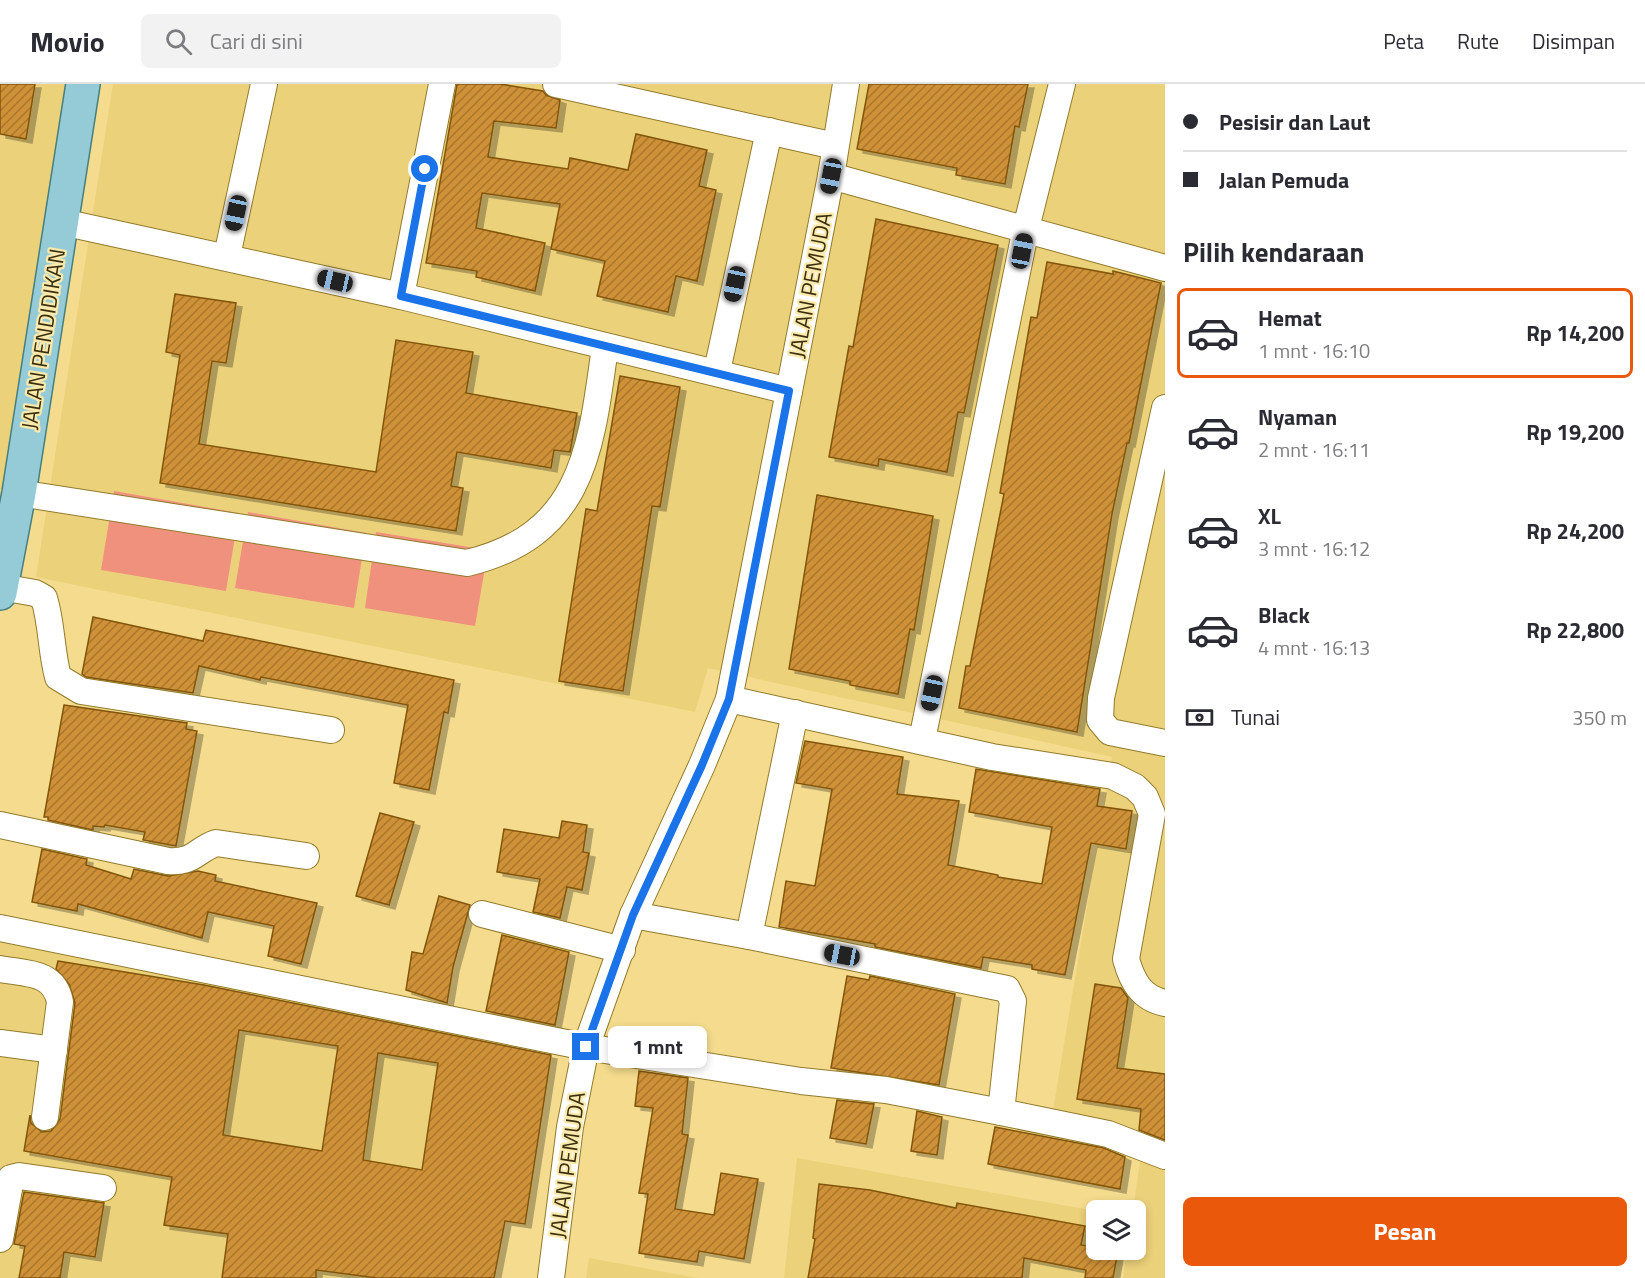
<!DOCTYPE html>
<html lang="id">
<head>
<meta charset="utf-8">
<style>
	body { margin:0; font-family:"Titillium Web",sans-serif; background:#f2f2f3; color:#2b2b33; height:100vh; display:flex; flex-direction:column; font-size:22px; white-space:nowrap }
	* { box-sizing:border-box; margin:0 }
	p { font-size:20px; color:#7c7c81 }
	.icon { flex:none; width:33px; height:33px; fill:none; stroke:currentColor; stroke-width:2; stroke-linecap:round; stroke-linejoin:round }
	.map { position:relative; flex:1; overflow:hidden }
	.side { display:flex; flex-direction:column; background:#fff; width:480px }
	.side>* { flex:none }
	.top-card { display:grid; align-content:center; height:132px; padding:0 18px; background:#fff }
	.fabs { position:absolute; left:1086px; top:1116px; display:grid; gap:12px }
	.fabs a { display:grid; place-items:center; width:60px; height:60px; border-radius:9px; background:#fff; box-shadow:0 3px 9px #0003; font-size:30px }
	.end { position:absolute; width:27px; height:27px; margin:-14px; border:8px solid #1a73e8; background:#fff; box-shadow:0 0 0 3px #fff }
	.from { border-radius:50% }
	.bubble { position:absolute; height:42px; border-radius:9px; background:#fff; box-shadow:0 3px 9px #0003; font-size:20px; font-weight:700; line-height:42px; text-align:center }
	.car { position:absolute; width:18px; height:36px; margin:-18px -9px; border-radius:8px; box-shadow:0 0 4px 2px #0007; background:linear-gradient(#222 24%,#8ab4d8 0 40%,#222 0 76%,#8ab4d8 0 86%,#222 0) }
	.top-card b { display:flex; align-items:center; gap:21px; height:57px; font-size:22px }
	.top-card b+b { border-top:2px solid #e1e1e2 }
	.top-card i { width:15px; height:15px; background:#2b2b33 }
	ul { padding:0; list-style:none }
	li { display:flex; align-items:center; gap:18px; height:90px; margin:0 12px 9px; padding:0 6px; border:3px solid transparent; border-radius:9px }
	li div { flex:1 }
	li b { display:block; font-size:22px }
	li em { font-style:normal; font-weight:700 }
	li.selected { border-color:#ea580c }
	li>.icon { width:54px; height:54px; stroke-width:1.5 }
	h2 { padding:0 18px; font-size:27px; line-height:72px }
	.pay { display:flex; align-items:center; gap:15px; height:66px; padding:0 18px; font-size:22px }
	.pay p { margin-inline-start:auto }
	.button { display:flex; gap:12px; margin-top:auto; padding:12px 18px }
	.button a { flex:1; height:69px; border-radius:9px; background:#ea580c; color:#fff; font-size:24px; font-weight:700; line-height:69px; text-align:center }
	header { display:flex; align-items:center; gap:36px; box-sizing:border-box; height:84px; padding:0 30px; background:#fff; border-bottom:2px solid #e1e1e2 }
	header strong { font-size:28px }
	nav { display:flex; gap:33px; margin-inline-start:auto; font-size:21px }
	.search { width:420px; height:54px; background:#f2f2f3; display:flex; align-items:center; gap:15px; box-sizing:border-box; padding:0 21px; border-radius:9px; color:#7c7c81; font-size:22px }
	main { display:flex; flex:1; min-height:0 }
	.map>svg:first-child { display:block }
	.built { fill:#ecd17b }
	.pitch { fill:#f0917e }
	.building { fill:url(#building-hatch); stroke:#82550a; stroke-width:1.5; fill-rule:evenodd; filter:url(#shadow) }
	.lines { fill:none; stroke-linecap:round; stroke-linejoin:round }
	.minor-casing { stroke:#927b2c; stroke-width:28 }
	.major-casing { stroke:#467f7f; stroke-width:36 }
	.minor { stroke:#fff; stroke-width:26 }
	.major { stroke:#94cbd6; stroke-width:33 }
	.route { stroke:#1a73e8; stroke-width:8 }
	.labels { text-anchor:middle; stroke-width:4.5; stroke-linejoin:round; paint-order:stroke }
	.street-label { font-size:22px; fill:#3a300f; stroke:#fce9ac }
</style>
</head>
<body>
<header>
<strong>Movio</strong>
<div class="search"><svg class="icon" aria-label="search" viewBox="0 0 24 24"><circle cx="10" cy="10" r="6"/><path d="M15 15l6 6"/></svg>Cari di sini</div>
<nav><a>Peta</a><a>Rute</a><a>Disimpan</a></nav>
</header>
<main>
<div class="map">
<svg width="1165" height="1194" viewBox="0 0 1165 1194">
	<defs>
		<pattern id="building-hatch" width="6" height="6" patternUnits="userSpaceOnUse" patternTransform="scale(1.5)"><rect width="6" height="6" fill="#cf9138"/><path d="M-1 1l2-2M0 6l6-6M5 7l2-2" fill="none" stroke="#a9772e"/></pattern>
		<filter id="shadow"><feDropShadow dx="6" dy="4" stdDeviation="0" flood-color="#0004"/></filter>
	</defs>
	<rect width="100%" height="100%" fill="#f4db8d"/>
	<g class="built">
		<polygon points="0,0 77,0 0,481"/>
		<polygon points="113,0 1165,0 1165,1194 1123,1194 1127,1166 1136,1166 1136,1126 1133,1126 1143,1056 1052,1032 1112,673 708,584 695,628 36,493"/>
		<polygon points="0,831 486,929 446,1194 0,1194"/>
		<polygon points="797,1074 1096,1127 1096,1166 1123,1166 1119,1194 784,1194"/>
		<polygon points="589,1174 697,1194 586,1194"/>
	</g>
	<g class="pitch">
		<polygon points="114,407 239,429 226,507 101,486"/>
		<polygon points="248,428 366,449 354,524 235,504"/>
		<polygon points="376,448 488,466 475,542 365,524"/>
	</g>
	<g class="building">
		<polygon points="0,0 35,0 26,55 0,50"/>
		<polygon points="457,0 500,0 543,7 546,11 560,16 556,44 494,37 488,73 568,85 570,74 628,86 636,50 707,66 699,102 716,106 697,197 676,192 668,228 597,212 605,177 551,165 560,120 482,109 476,144 545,159 535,207 476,193 477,187 426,179"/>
		<polygon points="869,0 1028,0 1019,43 1015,42 1005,100 956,91 957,84 857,65"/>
		<polygon points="876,135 998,161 964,329 958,328 947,388 879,375 878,382 829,373 849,262 853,263"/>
		<polygon points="1047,178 1113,190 1113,187 1161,199 1129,359 1127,359 1112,430 1077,648 959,624 966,582 970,582 1004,410 1000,409 1031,233 1037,234"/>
		<polygon points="175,210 236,219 226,279 212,277 199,360 376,388 396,256 473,268 466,309 577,329 570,368 554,366 551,384 457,368 451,402 463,404 456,447 160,399 180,271 166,268"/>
		<polygon points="620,292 680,303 660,423 652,422 623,607 559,597 586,425 597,427"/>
		<polygon points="817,411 933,432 914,546 910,545 898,610 850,601 850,597 789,585"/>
		<polygon points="93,533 203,557 206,546 454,596 448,629 444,628 429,706 394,699 408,621 261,593 260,596 199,582 193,609 86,593 82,590"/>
		<polygon points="64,621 187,639 186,645 197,647 176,762 143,756 145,748 105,741 104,743 93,742 93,746 48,736 48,733 44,733"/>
		<polygon points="805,657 903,673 897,710 959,717 948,781 998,791 998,793 1042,800 1052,743 969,728 976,685 1100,705 1097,722 1132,727 1126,765 1091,759 1065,891 1032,885 1032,881 983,873 981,884 875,863 875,860 779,843 786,797 815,802 832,705 796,699"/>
		<polygon points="380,729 414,738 389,821 356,812"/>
		<polygon points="562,737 587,741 583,768 589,769 582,806 567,803 560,834 533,828 540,795 497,788 504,745 559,754"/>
		<polygon points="42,765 87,775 86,781 131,795 134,785 168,792 198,787 216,791 215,797 317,819 301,880 268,872 274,842 208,828 202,854 78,820 77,827 32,818"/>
		<polygon points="439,812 470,821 453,883 447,919 406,906 412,868 423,870"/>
		<polygon points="502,851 569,868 555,941 486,927"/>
		<path d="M 58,877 L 204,901 L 551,971 L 525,1140 L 505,1137 L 494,1194 L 377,1194 L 316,1186 L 316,1194 L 222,1194 L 228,1150 L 164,1141 L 172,1093 L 24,1067 L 30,1031 L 31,1039 L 42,1048 L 51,1047 L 60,1035 L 75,919 L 69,900 L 56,885 ZM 239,946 L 338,962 L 322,1067 L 223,1051 ZM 378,969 L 438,979 L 422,1086 L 363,1076 Z"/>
		<polygon points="847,892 869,896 870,892 955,910 939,1001 831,984"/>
		<polygon points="1095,900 1121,904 1128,914 1117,984 1165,990 1165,1056 1139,1046 1141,1025 1077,1015"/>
		<polygon points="639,987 688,994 682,1050 688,1051 675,1125 714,1131 721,1089 758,1095 744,1175 699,1167 697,1178 639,1169 648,1110 639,1109 653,1024 635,1022"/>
		<polygon points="837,1016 874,1020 866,1060 830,1054"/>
		<polygon points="917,1027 942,1033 937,1071 911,1067"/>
		<polygon points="995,1043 1104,1064 1125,1073 1120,1105 988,1080"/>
		<polygon points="819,1100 870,1106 956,1124 957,1119 1085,1142 1081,1161 1118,1167 1113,1194 1085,1194 1086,1186 1024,1174 1022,1194 808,1194 815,1155 813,1154"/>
		<polygon points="24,1108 104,1119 95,1173 64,1168 60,1194 19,1194 25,1162 14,1160"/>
	</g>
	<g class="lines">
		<defs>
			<g id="minor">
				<polyline points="556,0 835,62"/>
				<polyline points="831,92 1165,184"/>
				<polyline points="62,138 401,212 789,307"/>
				<polyline points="227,172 264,0"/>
				<polyline points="401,212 442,0"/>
				<polyline points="717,287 769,47"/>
				<polyline points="1165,324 1101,614 1100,636 1110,648 1165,659"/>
				<path d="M 19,409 L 467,479 C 584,451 591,364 605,263"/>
				<path d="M 1,503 L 35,509 L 44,514 C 52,540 51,567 58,593 L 81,607 L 331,646"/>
				<path d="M 729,615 L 992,673 L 1113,692 L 1135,703 L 1145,713 L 1152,730 L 1126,875 C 1132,897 1141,914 1165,919"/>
				<polyline points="922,656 1026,144 1062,0"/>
				<path d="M 0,741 L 168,777 C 194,779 196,766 216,759 L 306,772"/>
				<polyline points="482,830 622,866"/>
				<polyline points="633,831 749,852 795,629"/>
				<polyline points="0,844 586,963 801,997 886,1006 1001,1028"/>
				<polyline points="749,852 1007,905 1013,917 1001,1028 1108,1050 1165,1072"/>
				<path d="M 0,885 C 27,890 54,887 60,918 L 45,1033"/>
				<polyline points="0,959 54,966"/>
				<polyline points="0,1155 11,1094 19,1092 103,1104"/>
				<polyline points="551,1194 570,1043 586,963 633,831 702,681 729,615 831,92 846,0"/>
			</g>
			<polyline id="major" points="0,509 19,409 83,0"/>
		</defs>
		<use href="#minor" class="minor-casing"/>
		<use href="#major" class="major-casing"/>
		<use href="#minor" class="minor"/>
		<use href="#major" class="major"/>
	</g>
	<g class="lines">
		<polyline class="route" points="425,85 401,212 789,307 729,615 702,681 633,831 586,963"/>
	</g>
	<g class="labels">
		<g class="street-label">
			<text transform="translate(810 201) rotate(-79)" y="8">JALAN PEMUDA</text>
			<text transform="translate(43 255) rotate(-81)" y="8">JALAN PENDIDIKAN</text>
			<text transform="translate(567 1081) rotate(-82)" y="8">JALAN PEMUDA</text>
		</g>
	</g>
</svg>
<div class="fabs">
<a><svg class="icon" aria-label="layers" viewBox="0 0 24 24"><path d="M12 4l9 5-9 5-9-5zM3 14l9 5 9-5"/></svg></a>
</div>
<i class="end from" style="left:425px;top:85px"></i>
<i class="end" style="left:586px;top:963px"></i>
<div class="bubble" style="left:608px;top:942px;width:99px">1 mnt</div>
<i class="car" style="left:831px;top:92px;rotate:191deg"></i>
<i class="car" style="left:236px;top:129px;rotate:192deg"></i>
<i class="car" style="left:1022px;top:167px;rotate:11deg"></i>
<i class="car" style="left:335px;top:197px;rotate:283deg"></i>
<i class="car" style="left:735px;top:200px;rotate:192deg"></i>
<i class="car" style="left:932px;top:609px;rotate:192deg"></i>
<i class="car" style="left:842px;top:871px;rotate:281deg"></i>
</div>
<section class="side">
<div class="top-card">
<b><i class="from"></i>Pesisir dan Laut</b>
<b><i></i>Jalan Pemuda</b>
</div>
<h2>Pilih kendaraan</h2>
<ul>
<li class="selected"><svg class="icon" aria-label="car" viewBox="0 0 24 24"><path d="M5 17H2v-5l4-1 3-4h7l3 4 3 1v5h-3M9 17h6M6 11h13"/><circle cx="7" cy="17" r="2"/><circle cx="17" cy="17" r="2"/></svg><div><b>Hemat</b><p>1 mnt · 16:10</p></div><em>Rp 14,200</em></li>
<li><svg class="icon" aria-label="car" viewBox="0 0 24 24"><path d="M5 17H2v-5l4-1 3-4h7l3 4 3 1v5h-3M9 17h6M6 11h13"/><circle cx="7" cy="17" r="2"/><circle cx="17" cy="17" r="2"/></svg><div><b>Nyaman</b><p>2 mnt · 16:11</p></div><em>Rp 19,200</em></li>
<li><svg class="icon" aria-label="car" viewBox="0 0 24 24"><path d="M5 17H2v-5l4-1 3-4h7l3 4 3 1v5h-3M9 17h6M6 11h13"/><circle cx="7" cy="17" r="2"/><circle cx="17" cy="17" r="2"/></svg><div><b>XL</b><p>3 mnt · 16:12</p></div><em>Rp 24,200</em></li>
<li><svg class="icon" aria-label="car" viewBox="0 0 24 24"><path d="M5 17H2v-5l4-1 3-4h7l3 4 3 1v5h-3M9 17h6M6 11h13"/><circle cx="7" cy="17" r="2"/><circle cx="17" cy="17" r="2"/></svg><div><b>Black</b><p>4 mnt · 16:13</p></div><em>Rp 22,800</em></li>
</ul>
<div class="pay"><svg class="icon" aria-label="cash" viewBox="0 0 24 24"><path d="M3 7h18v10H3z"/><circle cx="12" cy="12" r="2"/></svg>Tunai<p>350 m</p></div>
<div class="button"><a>Pesan</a></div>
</section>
</main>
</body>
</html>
